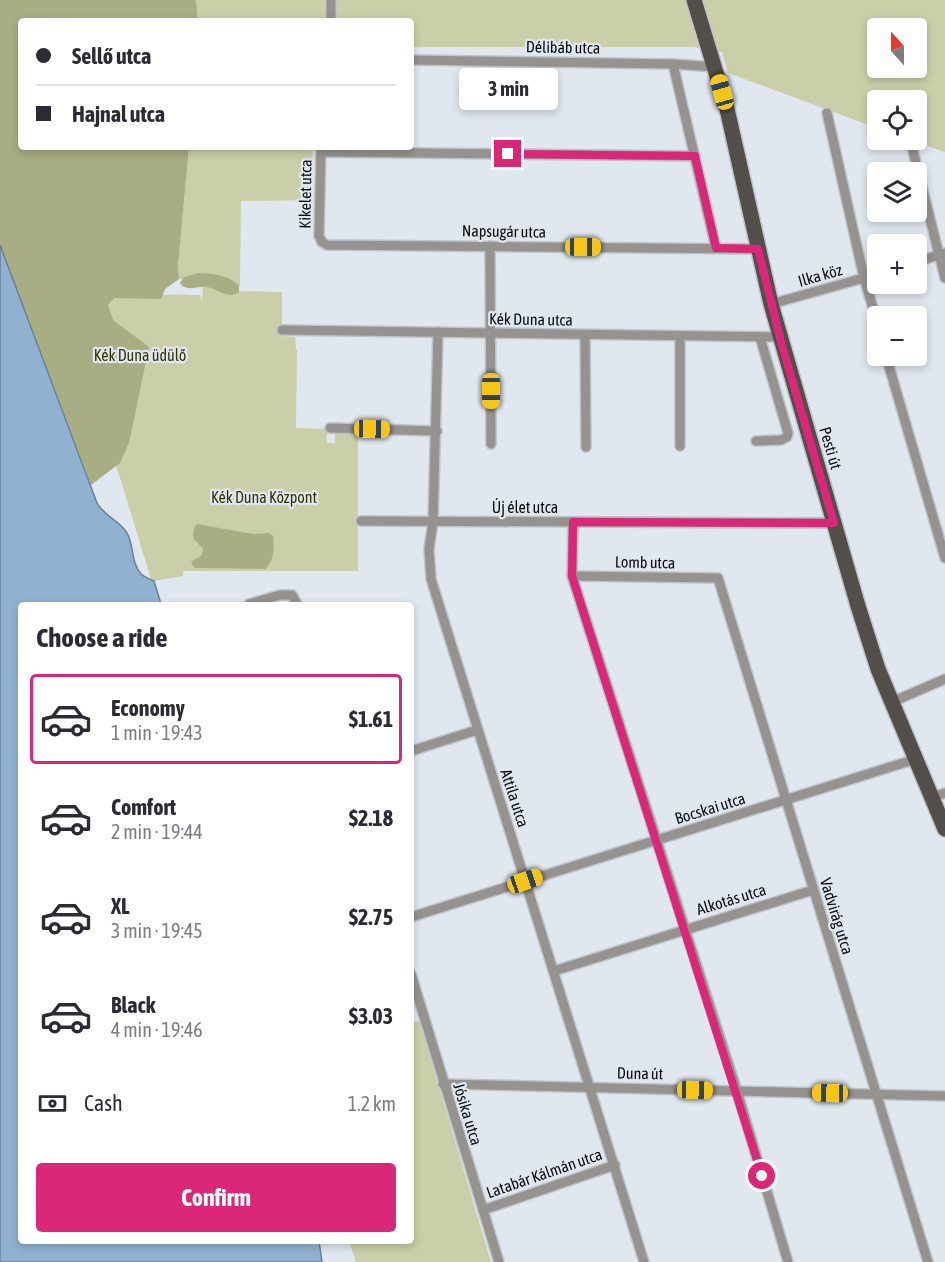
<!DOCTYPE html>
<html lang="en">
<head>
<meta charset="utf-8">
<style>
	body { margin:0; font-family:"Asap Condensed",sans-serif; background:#f7f7f7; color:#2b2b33; height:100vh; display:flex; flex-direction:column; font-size:22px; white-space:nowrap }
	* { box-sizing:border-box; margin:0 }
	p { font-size:20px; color:#7c7c81 }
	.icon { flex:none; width:33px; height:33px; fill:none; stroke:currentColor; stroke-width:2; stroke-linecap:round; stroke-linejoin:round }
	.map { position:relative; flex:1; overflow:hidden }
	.drawer { position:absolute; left:18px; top:602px; width:396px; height:642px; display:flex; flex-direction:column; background:#fff; border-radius:6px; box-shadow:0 3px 9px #0003 }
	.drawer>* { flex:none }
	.guide { position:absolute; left:18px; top:18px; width:396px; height:132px; border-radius:6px; box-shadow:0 3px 9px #0003; display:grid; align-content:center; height:132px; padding:0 18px; background:#fff }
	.needle { width:39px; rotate:339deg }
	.controls { position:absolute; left:867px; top:18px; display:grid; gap:12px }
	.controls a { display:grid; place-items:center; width:60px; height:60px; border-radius:6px; background:#fff; box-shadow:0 3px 9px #0003; font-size:30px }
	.end { position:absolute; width:27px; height:27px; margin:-14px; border:8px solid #db2777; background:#fff; box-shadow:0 0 0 3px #fff }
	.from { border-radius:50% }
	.bubble { position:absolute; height:42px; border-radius:6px; background:#fff; box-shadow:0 3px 9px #0003; font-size:20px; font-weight:700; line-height:42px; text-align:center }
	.car { position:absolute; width:18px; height:36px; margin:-18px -9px; border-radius:8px; box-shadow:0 0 4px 2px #0007; background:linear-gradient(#f5c518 24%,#345 0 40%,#f5c518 0 76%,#345 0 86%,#f5c518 0) }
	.guide b { display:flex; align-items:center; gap:21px; height:57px; font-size:22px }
	.guide b+b { border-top:2px solid #e1e1e2 }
	.guide i { width:15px; height:15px; background:#2b2b33 }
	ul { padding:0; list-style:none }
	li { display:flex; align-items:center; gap:18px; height:90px; margin:0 12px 9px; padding:0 6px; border:3px solid transparent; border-radius:6px }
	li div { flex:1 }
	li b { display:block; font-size:22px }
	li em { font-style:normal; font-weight:700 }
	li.active { border-color:#db2777 }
	li>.icon { width:54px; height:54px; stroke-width:1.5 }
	h2 { padding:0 18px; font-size:27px; line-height:72px }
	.pay { display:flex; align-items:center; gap:15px; height:66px; padding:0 18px; font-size:22px }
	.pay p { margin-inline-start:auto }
	.action { display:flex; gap:12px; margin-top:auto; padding:12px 18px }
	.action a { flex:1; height:69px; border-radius:6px; background:#db2777; color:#fff; font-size:24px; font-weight:700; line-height:69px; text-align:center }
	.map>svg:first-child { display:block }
	.green { fill:#cacfa9; fill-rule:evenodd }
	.forest { fill:#a8ad84 }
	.water { fill:#91b1d0; stroke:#698096; stroke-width:1.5 }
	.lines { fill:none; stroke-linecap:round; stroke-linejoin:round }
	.street-casing { stroke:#bfc4cb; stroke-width:12 }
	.primary-casing { stroke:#bfc4cb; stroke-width:18 }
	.street { stroke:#96928f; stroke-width:9 }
	.primary { stroke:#544e4a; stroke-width:15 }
	.route { stroke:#db2777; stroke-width:8 }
	.labels { text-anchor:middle; stroke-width:4.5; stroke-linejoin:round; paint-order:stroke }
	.street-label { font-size:16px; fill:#0b0d0f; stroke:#e1e7ef }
	.park-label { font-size:16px; fill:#333602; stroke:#e1e7ef }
</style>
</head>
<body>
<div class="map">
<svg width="945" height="1262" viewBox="0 0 945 1262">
	<rect width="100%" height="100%" fill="#e1e7ef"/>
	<g class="green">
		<path d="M 196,0 L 945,0 L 945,152 L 909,140 L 916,140 L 916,100 L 878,100 L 877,128 L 728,73 L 722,52 L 693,47 L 411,47 L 411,21 L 198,21 ZM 878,28 L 916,28 L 916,68 L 878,68 Z"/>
		<polygon points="189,147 313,147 311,200 241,201 240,286 232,285 237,291 282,292 282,336 295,337 296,349 297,350 296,428 327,429 327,443 335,443 335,433 358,433 358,571 183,571 183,576 154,581 151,579 122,484 58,293 200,295 202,302 200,346 203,282 179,279 178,266"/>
		<polygon points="419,1021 423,1033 491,1262 356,1262 349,1241 411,1240 411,1022"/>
	</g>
	<g class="forest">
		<polygon points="0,0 196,0 198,21 21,21 21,147 189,147 178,266 179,279 165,289 161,299 114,298 108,305 113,320 149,347 129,443 120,463 91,485 0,245"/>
		<path d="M 198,273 C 213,274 228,274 239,286 L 239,292 C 226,300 220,289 207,287 C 197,285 187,293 180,283 L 184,277 Z"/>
		<path d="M 197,524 L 253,534 L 269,533 L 273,536 C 274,548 275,560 265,569 L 194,568 L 191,562 L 202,555 L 203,549 L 193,538 L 194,528 Z"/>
	</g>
	<path class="water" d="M 0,245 L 97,503 C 104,516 119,520 127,533 C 134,545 131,563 141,574 C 144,577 150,579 154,581 L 161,604 L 21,604 L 21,1240 L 319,1241 L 322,1262 L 0,1262 Z"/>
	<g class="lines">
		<defs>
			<g id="street">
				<polyline points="331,21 331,0"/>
				<polyline points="411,60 673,64 715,67"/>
				<polyline points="673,64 716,248"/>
				<polyline points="827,113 864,278 878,325"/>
				<polyline points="911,143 945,278"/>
				<polyline points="321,147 319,236 322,242 327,245 758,249"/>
				<polyline points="321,152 695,156"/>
				<polyline points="490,246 491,444"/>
				<polyline points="916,262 945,253"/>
				<polyline points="771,304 878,274"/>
				<polyline points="282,330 780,337"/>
				<polyline points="438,332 433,522 429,549 431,579 644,1262"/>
				<polyline points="585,335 586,447"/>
				<polyline points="886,356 945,558"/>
				<polyline points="330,428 437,431"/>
				<polyline points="756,441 781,440 787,437 788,433 760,337"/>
				<polyline points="680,446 680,336"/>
				<polyline points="361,521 834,523"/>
				<polyline points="573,522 572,576 737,1091 788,1262"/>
				<polyline points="572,576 718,578 928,1262"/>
				<polyline points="249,604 280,595 292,595 297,604"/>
				<polyline points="892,702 945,679"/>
				<polyline points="411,751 477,730"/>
				<polyline points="933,797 945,793"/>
				<polyline points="411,917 916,759"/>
				<polyline points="554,971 813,890"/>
				<polyline points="411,974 499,1262"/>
				<polyline points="443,1084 945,1096"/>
				<polyline points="483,1210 615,1165"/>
			</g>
			<polyline id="primary" points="694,0 727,109 771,304 858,606 878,669 945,829"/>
		</defs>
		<use href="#street" class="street-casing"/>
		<use href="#primary" class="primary-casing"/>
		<use href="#street" class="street"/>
		<use href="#primary" class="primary"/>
	</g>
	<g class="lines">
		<polyline class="route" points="508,154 695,156 716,248 758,249 781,342 834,523 573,522 572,576 762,1176"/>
	</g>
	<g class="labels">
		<g class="street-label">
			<text transform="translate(563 47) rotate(1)" y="6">Délibáb utca</text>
			<text transform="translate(305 194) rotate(-89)" y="6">Kikelet utca</text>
			<text transform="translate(504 231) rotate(1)" y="6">Napsugár utca</text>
			<text transform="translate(820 275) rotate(-16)" y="6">Ilka köz</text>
			<text transform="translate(531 319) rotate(1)" y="6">Kék Duna utca</text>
			<text transform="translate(831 448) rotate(74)" y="6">Pesti út</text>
			<text x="525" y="513">Új élet utca</text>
			<text transform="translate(645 562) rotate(1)" y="6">Lomb utca</text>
			<text transform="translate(515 798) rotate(72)" y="6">Attila utca</text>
			<text transform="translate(710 808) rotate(-17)" y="6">Bocskai utca</text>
			<text transform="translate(731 899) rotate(-17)" y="6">Alkotás utca</text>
			<text transform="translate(837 916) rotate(73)" y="6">Vadvirág utca</text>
			<text transform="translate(640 1073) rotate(1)" y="6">Duna út</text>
			<text transform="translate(468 1114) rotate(73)" y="6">Jósika utca</text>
			<text transform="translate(544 1173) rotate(-19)" y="6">Latabár Kálmán utca</text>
		</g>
		<g class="park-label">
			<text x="140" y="361">Kék Duna üdülő</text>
			<text x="264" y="503">Kék Duna Központ</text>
		</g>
	</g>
</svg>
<div class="controls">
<a><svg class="needle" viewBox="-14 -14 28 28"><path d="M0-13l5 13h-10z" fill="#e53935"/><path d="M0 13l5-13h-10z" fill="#7c7c81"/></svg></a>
<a><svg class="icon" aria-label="locate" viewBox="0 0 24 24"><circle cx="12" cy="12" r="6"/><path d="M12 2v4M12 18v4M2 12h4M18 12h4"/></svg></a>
<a><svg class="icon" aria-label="layers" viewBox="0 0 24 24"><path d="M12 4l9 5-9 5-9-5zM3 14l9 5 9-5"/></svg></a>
<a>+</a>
<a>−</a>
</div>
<i class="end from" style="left:762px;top:1176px"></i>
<i class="end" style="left:508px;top:154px"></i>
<div class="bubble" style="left:459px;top:68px;width:99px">3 min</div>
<i class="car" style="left:722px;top:92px;rotate:344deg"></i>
<i class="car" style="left:583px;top:247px;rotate:90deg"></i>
<i class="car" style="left:491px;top:391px;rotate:180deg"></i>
<i class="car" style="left:372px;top:429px;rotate:91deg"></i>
<i class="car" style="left:525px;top:881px;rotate:71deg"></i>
<i class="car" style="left:695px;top:1090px;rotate:91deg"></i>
<i class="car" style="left:830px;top:1093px;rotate:271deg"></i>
<div class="guide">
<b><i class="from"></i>Sellő utca</b>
<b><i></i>Hajnal utca</b>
</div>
<section class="drawer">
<h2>Choose a ride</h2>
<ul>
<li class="active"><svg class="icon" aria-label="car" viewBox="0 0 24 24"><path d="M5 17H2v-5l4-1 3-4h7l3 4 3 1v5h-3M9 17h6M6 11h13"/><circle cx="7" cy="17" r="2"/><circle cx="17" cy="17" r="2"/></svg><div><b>Economy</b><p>1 min · 19:43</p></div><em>$1.61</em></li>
<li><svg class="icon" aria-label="car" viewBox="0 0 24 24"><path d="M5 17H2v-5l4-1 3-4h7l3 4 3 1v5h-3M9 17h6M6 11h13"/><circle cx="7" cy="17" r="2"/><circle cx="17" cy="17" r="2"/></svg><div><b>Comfort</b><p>2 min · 19:44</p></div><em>$2.18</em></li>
<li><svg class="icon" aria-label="car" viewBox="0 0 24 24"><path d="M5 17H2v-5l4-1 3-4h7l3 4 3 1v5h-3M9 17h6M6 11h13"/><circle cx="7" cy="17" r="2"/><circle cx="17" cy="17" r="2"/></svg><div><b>XL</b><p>3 min · 19:45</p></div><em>$2.75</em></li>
<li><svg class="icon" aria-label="car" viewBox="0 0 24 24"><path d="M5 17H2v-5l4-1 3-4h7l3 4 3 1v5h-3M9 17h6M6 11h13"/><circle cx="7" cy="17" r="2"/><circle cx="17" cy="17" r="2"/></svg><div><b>Black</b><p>4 min · 19:46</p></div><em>$3.03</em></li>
</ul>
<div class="pay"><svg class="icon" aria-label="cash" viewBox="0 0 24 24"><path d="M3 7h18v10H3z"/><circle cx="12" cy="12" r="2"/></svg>Cash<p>1.2 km</p></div>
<div class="action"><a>Confirm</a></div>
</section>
</div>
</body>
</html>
